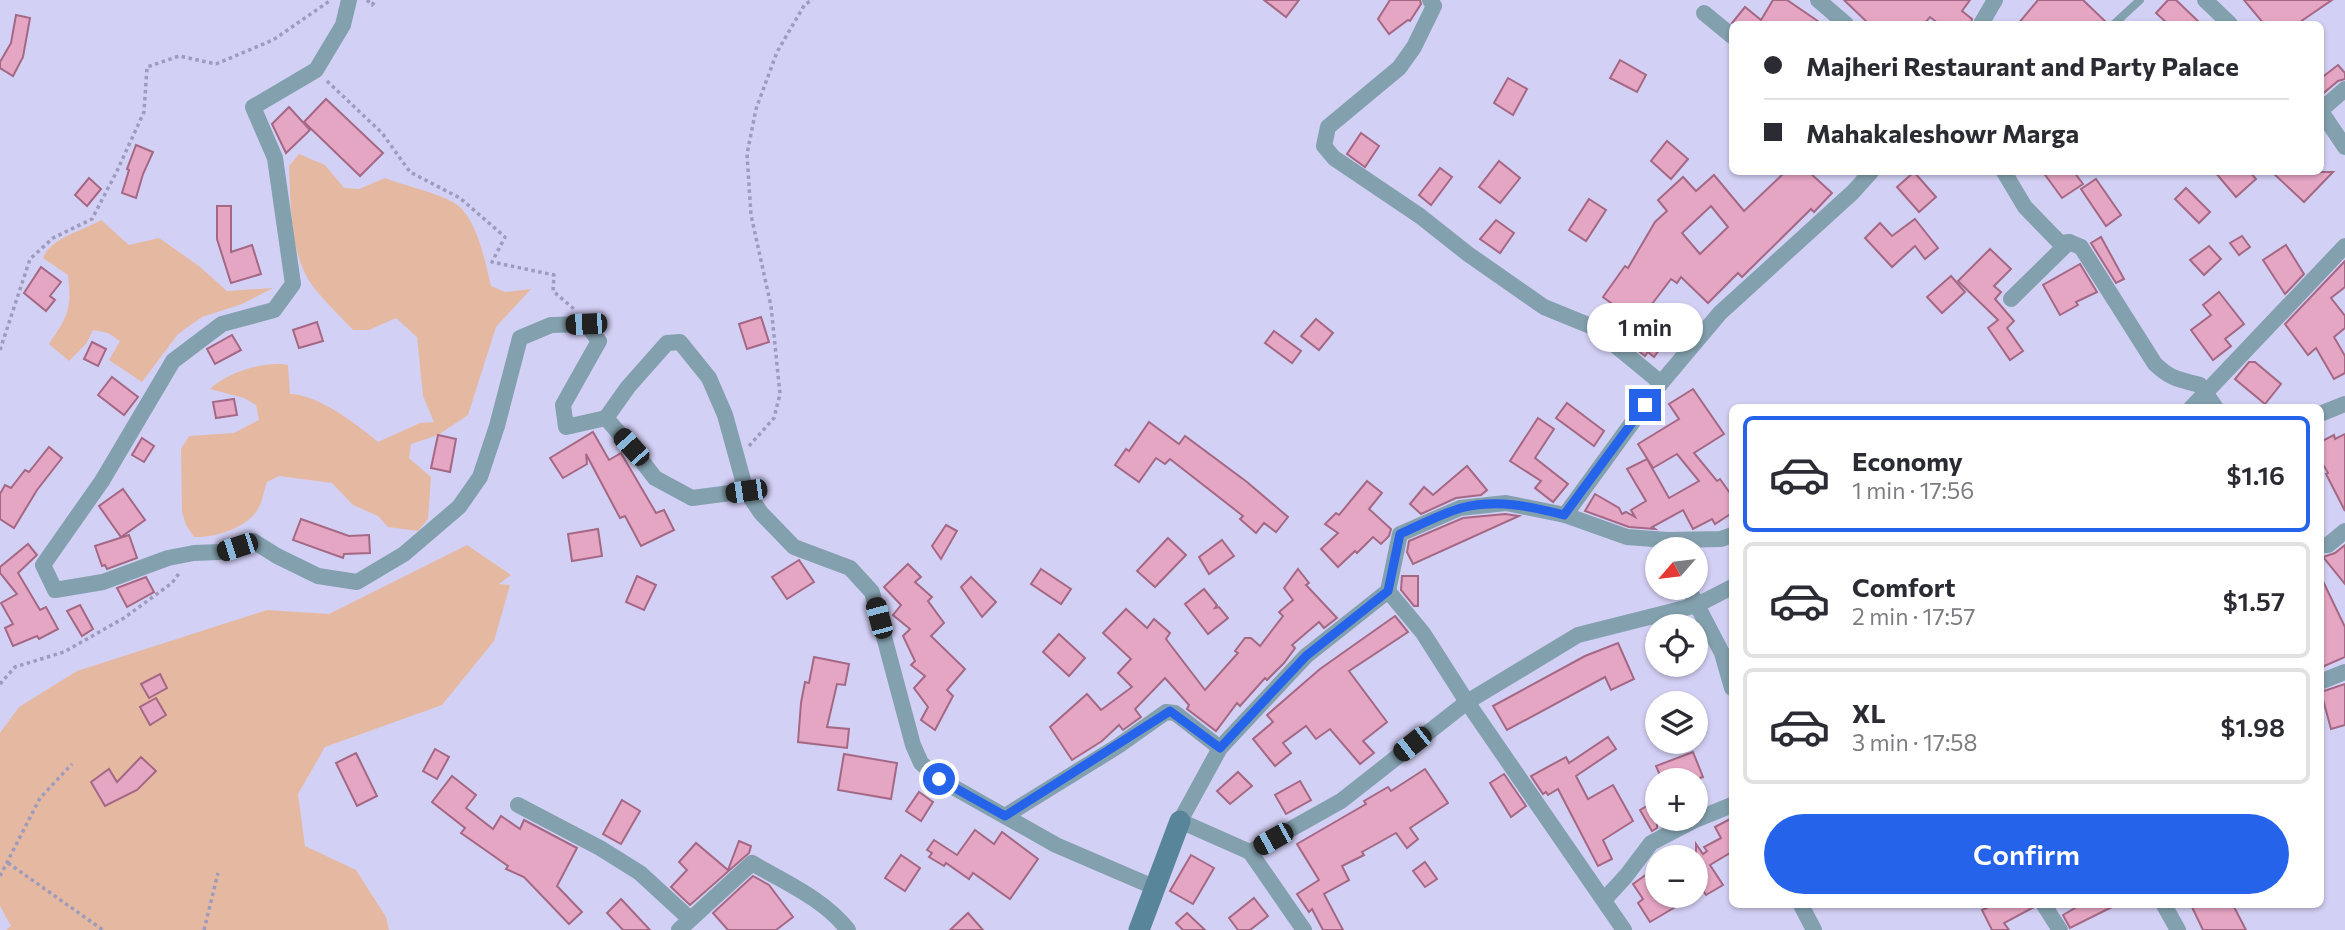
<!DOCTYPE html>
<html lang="en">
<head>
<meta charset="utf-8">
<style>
	body { margin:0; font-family:Commissioner,sans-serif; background:#f7f7f7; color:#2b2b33; height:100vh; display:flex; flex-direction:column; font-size:26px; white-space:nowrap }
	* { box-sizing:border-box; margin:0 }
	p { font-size:23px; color:#7c7c81 }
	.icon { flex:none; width:38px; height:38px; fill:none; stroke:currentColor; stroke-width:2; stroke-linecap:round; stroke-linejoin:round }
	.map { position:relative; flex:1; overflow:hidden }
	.side { position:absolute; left:1729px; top:404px; width:595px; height:504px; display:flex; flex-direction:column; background:#fff; border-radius:10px; box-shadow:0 2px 5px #0004 }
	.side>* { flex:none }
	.guide { position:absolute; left:1729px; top:21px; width:595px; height:154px; border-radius:10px; box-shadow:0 2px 5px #0004; display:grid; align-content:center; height:154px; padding:0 35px; background:#fff }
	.needle { width:46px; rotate:242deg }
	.buttons { position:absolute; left:1645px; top:537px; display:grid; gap:14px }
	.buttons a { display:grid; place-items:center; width:63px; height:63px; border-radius:50%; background:#fff; box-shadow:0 2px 5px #0004; font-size:35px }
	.end { position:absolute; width:32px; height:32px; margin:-16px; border:9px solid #2563eb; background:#fff; box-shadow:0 0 0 4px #fff }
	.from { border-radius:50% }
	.bubble { position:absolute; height:49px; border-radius:24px; background:#fff; box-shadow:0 2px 5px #0004; font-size:23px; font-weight:600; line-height:49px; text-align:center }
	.car { position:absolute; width:21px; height:42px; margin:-21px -10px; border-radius:9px; box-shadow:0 0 5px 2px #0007; background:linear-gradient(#222 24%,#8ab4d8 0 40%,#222 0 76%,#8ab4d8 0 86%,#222 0) }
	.guide b { display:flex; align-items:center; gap:24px; height:66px; font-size:26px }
	.guide b+b { border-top:2px solid #e1e1e2 }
	.guide i { width:18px; height:18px; background:#2b2b33 }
	ul { padding:12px 0 0; list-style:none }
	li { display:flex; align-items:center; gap:21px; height:116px; margin:0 14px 10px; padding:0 21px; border:4px solid #e1e1e2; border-radius:10px }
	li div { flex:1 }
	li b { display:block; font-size:26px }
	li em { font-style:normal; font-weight:600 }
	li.active { border-color:#2563eb }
	li>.icon { width:63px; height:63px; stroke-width:1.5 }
	.action { display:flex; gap:14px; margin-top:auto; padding:14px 35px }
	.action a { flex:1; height:80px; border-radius:42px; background:#2563eb; color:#fff; font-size:28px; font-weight:600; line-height:80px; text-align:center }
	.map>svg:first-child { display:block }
	.green { fill:#e5b9a1 }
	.building { fill:#e5a6c4; stroke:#a46885; stroke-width:2; fill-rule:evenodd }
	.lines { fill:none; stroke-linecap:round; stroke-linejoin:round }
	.path { stroke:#9e9bbc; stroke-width:3.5; stroke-dasharray:3.5 3.5; stroke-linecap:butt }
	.lane { stroke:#83a0ae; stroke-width:8 }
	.street { stroke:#83a0ae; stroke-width:16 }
	.secondary { stroke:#59859a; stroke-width:21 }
	.route { stroke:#2563eb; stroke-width:9 }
</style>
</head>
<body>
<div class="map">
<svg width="2345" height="930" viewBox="0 0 2345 930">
	<rect width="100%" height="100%" fill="#d3d0f5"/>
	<g class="green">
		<path d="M 299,154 L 325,165 L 344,188 L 359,189 L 385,178 C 406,186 434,192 453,202 C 477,216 485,261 491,286 L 505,292 L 531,289 L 496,327 L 468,415 L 438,435 L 411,444 L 409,458 L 431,477 L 428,519 L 418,531 L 388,527 L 378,516 L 353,505 L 332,483 L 279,476 L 267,482 C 264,490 263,501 258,509 C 247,528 215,538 194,537 L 186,525 L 182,512 L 181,449 L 189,436 L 234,433 L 259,420 L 256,405 L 244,398 L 210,389 C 226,373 266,360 288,365 L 290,394 C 317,394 357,424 378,442 L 420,423 L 434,422 L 423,396 L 417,337 L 396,318 L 369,330 L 353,330 C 341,317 327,304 315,289 C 289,257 291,206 289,166 Z"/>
		<path d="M 101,220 L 129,245 L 159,238 L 199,266 L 227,291 L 273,288 L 242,304 L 202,317 L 178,334 L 142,382 L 109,360 L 120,341 L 108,333 L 93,330 L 86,344 L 69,361 L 49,344 C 68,316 72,309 68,275 L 43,258 C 50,238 83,231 101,220 Z"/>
		<polygon points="467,545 511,575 499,584 510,585 494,641 442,705 325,747 298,794 305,846 356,870 386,917 389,930 6,930 11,926 0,906 0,733 19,707 77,671 267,610 329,614"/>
	</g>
	<g class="building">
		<polygon points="1264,0 1299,0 1286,17"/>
		<polygon points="1390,0 1420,0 1421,4 1410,21 1408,20 1389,34 1378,19"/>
		<polygon points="1773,0 1787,0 1822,24 1735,24 1732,23 1745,7 1761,20"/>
		<polygon points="1844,0 1970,0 1962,11 1972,19 1971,24 1939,24 1930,17 1924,24 1869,24"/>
		<polygon points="2038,0 2083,0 2108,24 2018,24"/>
		<polygon points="2168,0 2176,0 2201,24 2168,24 2156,13"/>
		<polygon points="2244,0 2332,0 2297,24 2264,24"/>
		<polygon points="16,15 30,18 23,57 13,76 0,68 0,62 11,43"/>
		<polygon points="1620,60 1646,75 1637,92 1610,78"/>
		<polygon points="2338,65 2345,73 2345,79 2338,81 2320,96 2320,79"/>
		<polygon points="1508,78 1527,89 1513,115 1494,103"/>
		<polygon points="326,99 383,153 360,176 304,122"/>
		<polygon points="289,107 310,130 286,153 272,124"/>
		<polygon points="1361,133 1379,146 1365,167 1347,154"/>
		<polygon points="1667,141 1688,159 1671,179 1651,161"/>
		<polygon points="136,145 153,152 143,174 136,198 122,193 129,170 127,169"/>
		<polygon points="1499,161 1520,178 1500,203 1479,187"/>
		<polygon points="1440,168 1452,177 1431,205 1419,195"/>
		<path d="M 1785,172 L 1809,172 L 1832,193 L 1814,212 L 1811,209 L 1742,277 L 1738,273 L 1708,303 L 1681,277 L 1677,283 L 1671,279 L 1636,325 L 1662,346 L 1654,357 L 1648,352 L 1645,356 L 1614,331 L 1627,315 L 1603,297 L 1625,266 L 1628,268 L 1655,222 L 1667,211 L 1658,200 L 1683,177 L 1696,191 L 1714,175 L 1744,211 ZM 1711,206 L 1728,227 L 1700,254 L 1682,233 Z"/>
		<polygon points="1914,172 1936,197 1919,212 1897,187"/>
		<polygon points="2043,172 2074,172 2083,184 2062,198"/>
		<polygon points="2215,172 2250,172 2256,179 2236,197"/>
		<polygon points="2272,172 2333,172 2304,202"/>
		<polygon points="89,178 101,189 87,206 75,195"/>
		<polygon points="2096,179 2121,215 2106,226 2081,189"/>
		<polygon points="2186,188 2210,212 2199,223 2175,199"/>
		<polygon points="1589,199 1606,210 1586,241 1569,230"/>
		<polygon points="217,206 231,206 231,252 252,245 261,274 231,283 217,239"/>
		<polygon points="1915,219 1938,248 1925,259 1915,246 1892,267 1865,238 1880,223 1892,236"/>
		<polygon points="1496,220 1514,233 1500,253 1480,239"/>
		<polygon points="2242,236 2250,247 2239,255 2230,243"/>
		<polygon points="2101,237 2124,279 2116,283 2091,243"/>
		<polygon points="2286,245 2304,274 2285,294 2263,260"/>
		<polygon points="2209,246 2221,259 2204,275 2190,260"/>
		<polygon points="1990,249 2011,269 1994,286 2001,292 1995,299 2014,321 2007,328 2023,351 2010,360 1988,328 1998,320 1958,281"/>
		<polygon points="2345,261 2345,287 2331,298 2345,316 2345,328 2334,337 2345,356 2345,373 2334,379 2316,348 2308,355 2285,324"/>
		<polygon points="2080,264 2097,292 2076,302 2078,305 2060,315 2043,285"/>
		<polygon points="41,267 61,282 50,296 55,300 46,311 24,293"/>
		<polygon points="1951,276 1965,292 1942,313 1927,297"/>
		<polygon points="2219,292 2244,324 2225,339 2231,346 2213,360 2191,330 2211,315 2203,305"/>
		<polygon points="761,317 769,342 747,349 739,324"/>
		<polygon points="1316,319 1333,333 1319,350 1301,336"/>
		<polygon points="317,322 323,341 299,348 293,330"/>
		<polygon points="1274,331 1301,351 1292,363 1265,343"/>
		<polygon points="232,335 241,350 215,364 207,349"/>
		<polygon points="92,342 106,349 98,366 84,359"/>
		<polygon points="2249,362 2255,362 2281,384 2265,404 2235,379"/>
		<polygon points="112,377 138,397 124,415 98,395"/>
		<polygon points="1693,389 1724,434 1694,453 1717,481 1720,479 1732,496 1732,513 1715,524 1712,519 1693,529 1683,510 1652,527 1655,529 1629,527 1585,511 1595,494 1619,508 1622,514 1626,512 1635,517 1631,510 1646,501 1627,469 1647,459 1669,498 1699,481 1677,454 1653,468 1638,444 1679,419 1669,404"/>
		<polygon points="234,399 237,415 216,418 213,402"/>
		<polygon points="1567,403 1604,431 1594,446 1556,418"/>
		<polygon points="1538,418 1554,429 1535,458 1568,484 1553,502 1535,488 1541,481 1510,461"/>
		<polygon points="1149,422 1179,444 1185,436 1247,482 1288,517 1276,532 1264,523 1256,533 1240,519 1243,516 1170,459 1165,464 1156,458 1139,482 1115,465 1126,449 1129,451"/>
		<polygon points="593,432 609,460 621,453 656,513 664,510 674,530 641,546 625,516 620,518 586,454 587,464 563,478 550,458"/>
		<polygon points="2345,434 2345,511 2326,474 2328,473 2320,459 2320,442 2334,435 2335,439"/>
		<polygon points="438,435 456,439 450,472 431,468"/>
		<polygon points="142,438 154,446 144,462 132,455"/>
		<polygon points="49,447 62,458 37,490 14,528 0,519 0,494 5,485 11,488 25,470 29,472"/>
		<polygon points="1467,466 1487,490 1481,495 1456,498 1421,514 1410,504 1424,487 1433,495"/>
		<polygon points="1367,481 1382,493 1369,509 1391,529 1389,536 1381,544 1373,537 1357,553 1355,551 1338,567 1321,549 1338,533 1325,524 1336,513 1339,515"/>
		<polygon points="123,489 145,520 121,537 99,506"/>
		<polygon points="1505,514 1519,516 1413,564 1407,552 1409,541 1463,518"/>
		<polygon points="301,519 349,536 369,535 370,553 344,554 343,558 293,540"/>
		<polygon points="946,525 957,531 941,559 932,546"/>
		<polygon points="598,529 602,556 572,561 568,534"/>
		<polygon points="129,535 137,558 107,569 105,565 102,566 95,546"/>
		<polygon points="1168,538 1186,555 1155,587 1137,571"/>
		<polygon points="1222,540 1234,556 1209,574 1199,557"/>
		<polygon points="28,544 37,555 18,573 40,610 46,607 58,629 39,639 37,636 13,646 5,628 13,624 1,603 17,594 0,573 0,567"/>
		<polygon points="2345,545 2345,584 2323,557 2335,553"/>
		<polygon points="799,560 814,582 787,599 772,577"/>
		<polygon points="908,564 921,577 915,582 932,597 928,601 944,623 931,636 965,669 947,690 953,696 935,730 921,720 928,707 914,688 925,676 911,665 915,661 903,636 910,629 893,615 901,605 884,587"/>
		<polygon points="1041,569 1071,589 1061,604 1031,584"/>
		<polygon points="1298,569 1309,583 1306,585 1337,618 1324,628 1319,622 1292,645 1295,648 1284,663 1267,680 1265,678 1240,706 1237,703 1216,731 1187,709 1189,705 1165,678 1135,709 1141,717 1123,730 1119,725 1102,741 1072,760 1050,727 1087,694 1101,710 1132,687 1118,673 1131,659 1103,633 1126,609 1147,628 1154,619 1170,633 1166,639 1205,690 1238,653 1235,651 1245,638 1251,638 1260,646 1283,616 1279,612 1293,600 1284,588"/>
		<polygon points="2320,575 2345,627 2345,657 2320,668"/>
		<polygon points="637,576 656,585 644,610 626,602"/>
		<polygon points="1402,576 1418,576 1418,606 1414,606 1401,590"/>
		<polygon points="146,577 154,592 127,607 117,588"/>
		<polygon points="971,577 996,602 982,617 961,587"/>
		<polygon points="1204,589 1217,605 1215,608 1219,607 1228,618 1208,634 1185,604"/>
		<polygon points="80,605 93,629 82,636 67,611"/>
		<polygon points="1395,616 1408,632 1349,671 1387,722 1363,741 1374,753 1360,764 1330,729 1316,739 1306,726 1283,743 1291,753 1275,766 1253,739 1273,722 1267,715 1320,669"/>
		<polygon points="1059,634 1085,658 1069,676 1043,652"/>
		<polygon points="1618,643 1634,679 1611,690 1605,677 1507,730 1493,706 1585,656"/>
		<polygon points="814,657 849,664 845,685 837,684 827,727 849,729 847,748 798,742 801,703 805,682 809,683"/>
		<polygon points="160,674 167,688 149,698 141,684"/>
		<polygon points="2345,684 2345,725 2331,729 2321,692"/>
		<polygon points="156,698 166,715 150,725 140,707"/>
		<polygon points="1608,737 1616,749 1576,776 1588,799 1613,785 1633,821 1603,840 1612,859 1598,866 1558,789 1548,795 1546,792 1543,794 1531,776 1566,757 1569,763"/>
		<polygon points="435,749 449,757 437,779 423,771"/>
		<polygon points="1693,752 1703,777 1693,780 1662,780 1656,766"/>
		<polygon points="356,753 377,796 357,806 336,763"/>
		<polygon points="844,754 897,763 891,799 838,790"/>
		<polygon points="141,757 156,771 137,790 105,806 91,782 109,769 117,782"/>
		<polygon points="1425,769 1448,803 1410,828 1418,839 1407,848 1396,833 1362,852 1364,855 1342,866 1349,880 1324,894 1343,930 1323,930 1312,909 1309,912 1297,894 1319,880 1297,844 1366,804 1364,801 1388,787 1391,791"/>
		<polygon points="1238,772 1252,786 1230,804 1217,791"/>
		<polygon points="1504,774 1526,806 1511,817 1490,783"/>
		<polygon points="452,776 476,795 466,808 493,829 501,816 520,829 524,820 577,848 557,886 582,912 569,924 524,877 506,869 508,866 461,833 465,828 432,802"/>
		<polygon points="1300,781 1311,800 1286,814 1275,795"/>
		<polygon points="919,792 933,802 921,821 906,811"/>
		<polygon points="622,800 640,811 621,844 603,834"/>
		<polygon points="1657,800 1657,828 1652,831 1640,810"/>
		<polygon points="1732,818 1732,858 1730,853 1710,865 1723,885 1706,895 1696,880 1696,844 1703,854 1707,851 1704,847 1721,838 1715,827"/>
		<polygon points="975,830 994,844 1002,832 1038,859 1010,899 973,873 969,879 946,863 944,866 929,857 932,853 927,850 934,840 957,855"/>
		<polygon points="739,841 751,846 749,853 690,905 671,887 687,870 679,862 696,843 728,870"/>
		<polygon points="901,855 920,868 905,891 885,878"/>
		<polygon points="1191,855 1214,868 1193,904 1170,891"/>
		<polygon points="1425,862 1437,879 1425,887 1413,871"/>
		<polygon points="1657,867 1657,896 1670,896 1677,906 1650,922 1638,903 1643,899 1633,884"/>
		<polygon points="753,876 769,885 793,917 776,930 728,930 713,913"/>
		<polygon points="1254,898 1268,916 1250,930 1238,930 1229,918"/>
		<polygon points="621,899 650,930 623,930 607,913"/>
		<polygon points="1993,905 2034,905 2034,907 2004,923 2009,930 1992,930 1982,910"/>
		<polygon points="2080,905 2079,905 2116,905 2070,928 2063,915"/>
		<polygon points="2191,905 2233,905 2246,930 2203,930"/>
		<polygon points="968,913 983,930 950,930"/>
		<polygon points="1187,913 1205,930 1183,930 1176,923"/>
	</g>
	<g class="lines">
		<g class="path">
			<polyline points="367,0 372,5 376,0"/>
			<polyline points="327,81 382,133 410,172 460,198 505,237 492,262 554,275 553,291 574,309"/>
			<polyline points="0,350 30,259 53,238 92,219 117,171 144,112 147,67 179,56 216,64 273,40 331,0"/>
			<polyline points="749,446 774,418 780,394 771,306 751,215 747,154 756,109 777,52 805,4 813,0"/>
			<polyline points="0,684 15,667 64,652 124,618 172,583 180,572"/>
			<polyline points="8,863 103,930"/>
			<polyline points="0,876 40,798 72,764"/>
			<polyline points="204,930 218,873"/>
		</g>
		<polyline class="lane" points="2114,24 2140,0"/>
		<g class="street">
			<polyline points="349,0 343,25 316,70 253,107 275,158 293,284 274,310 222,324 173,361 102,481 43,565 55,590 103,582 168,558 194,553 220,552 253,541 277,556 318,576 357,582 404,554 459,507 480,477 497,426 520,338 551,325 586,324 599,341 563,405 566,427 606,418 628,387 667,343 680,342 709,378 725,415 746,491 761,513 794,547 850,568 872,592 913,745 921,763 939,779 1056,845 1156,888"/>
			<polyline points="1430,0 1434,6 1414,47 1399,68 1328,127 1324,146 1334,158 1420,216 1468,254 1544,307 1593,327 1661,383"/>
			<polyline points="1818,0 1846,24"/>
			<polyline points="2205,0 2230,24"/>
			<polyline points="1704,13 1732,36"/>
			<polyline points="1981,24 1995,0"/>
			<polyline points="2320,110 2345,147"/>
			<polyline points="2321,110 2345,89"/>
			<path d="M 2004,172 L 2025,207 L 2060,243 L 2069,242 L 2081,247 L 2155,364 C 2172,380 2179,379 2200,385 L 2216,408"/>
			<polyline points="2011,299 2069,242"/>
			<polyline points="2191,408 2345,246"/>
			<polyline points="2320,414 2345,404"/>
			<polyline points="606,418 631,447 655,478 692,498 746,491"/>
			<polyline points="1565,515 1661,383 1720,313 1853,192 1871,172"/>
			<polyline points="1667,540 1721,539 1732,535"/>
			<polyline points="2320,545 2328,545 2345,531"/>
			<polyline points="1671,550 1667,540 1627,537 1565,515 1506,503 1460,508 1400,534 1388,591 1306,656 1220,748 1180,821 1250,852 1341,801 1467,702 1578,635 1697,605 1732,587"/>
			<polyline points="1688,588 1722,653 1732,688"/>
			<polyline points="1388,591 1423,633 1467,702 1624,930"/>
			<polyline points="2320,682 2345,672"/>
			<polyline points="518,805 600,848 640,873 690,919"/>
			<polyline points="1005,816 1118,746 1166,712 1175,713 1220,748"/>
			<polyline points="1250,852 1304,930"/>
			<polyline points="1604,900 1626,876 1651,843 1695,820 1732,805"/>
			<polyline points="1801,905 1814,930"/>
			<polyline points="2044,905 2060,930"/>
			<polyline points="2164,905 2178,930"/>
			<path d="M 679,930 L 752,863 C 786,883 824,899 848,930"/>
		</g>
		<polyline class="secondary" points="1139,930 1180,821"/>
	</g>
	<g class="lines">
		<path class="route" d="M 939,779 L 1005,816 L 1170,711 L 1220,748 L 1306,656 L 1388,591 L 1400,534 C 1420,525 1441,514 1461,508 C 1496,499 1530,506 1564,515 L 1645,405"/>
	</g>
</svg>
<div class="buttons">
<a><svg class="needle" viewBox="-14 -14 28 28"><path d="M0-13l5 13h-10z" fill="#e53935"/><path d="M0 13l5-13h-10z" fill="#7c7c81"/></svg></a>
<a><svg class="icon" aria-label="locate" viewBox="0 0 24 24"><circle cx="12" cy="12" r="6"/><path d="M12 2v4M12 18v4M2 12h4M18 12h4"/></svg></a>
<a><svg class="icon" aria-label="layers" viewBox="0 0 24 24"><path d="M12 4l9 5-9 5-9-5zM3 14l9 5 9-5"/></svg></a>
<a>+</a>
<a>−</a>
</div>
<i class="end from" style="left:939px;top:779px"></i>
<i class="end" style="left:1645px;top:405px"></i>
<div class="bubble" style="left:1587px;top:303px;width:116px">1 min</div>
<i class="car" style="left:586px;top:324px;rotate:268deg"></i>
<i class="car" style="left:631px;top:447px;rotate:318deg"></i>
<i class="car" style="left:746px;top:491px;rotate:262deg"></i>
<i class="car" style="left:237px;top:547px;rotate:252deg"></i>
<i class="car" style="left:879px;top:618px;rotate:345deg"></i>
<i class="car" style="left:1412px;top:744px;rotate:232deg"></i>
<i class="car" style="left:1273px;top:839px;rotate:241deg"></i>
<div class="guide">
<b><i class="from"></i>Majheri Restaurant and Party Palace</b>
<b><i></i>Mahakaleshowr Marga</b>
</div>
<section class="side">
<ul>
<li class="active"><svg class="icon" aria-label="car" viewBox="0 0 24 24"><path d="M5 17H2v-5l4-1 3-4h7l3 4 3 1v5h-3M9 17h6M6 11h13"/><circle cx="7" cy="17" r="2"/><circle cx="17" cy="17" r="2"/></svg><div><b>Economy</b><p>1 min · 17:56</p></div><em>$1.16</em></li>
<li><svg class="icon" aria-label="car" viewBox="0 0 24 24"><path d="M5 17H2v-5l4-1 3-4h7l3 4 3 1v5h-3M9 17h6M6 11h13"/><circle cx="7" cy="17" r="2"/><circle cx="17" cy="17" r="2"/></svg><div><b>Comfort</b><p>2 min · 17:57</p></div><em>$1.57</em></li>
<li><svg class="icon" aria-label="car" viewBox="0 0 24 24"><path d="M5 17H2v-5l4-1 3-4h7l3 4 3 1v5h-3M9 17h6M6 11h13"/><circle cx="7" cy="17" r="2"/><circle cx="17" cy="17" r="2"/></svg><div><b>XL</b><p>3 min · 17:58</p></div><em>$1.98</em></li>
</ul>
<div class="action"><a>Confirm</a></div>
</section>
</div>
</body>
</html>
